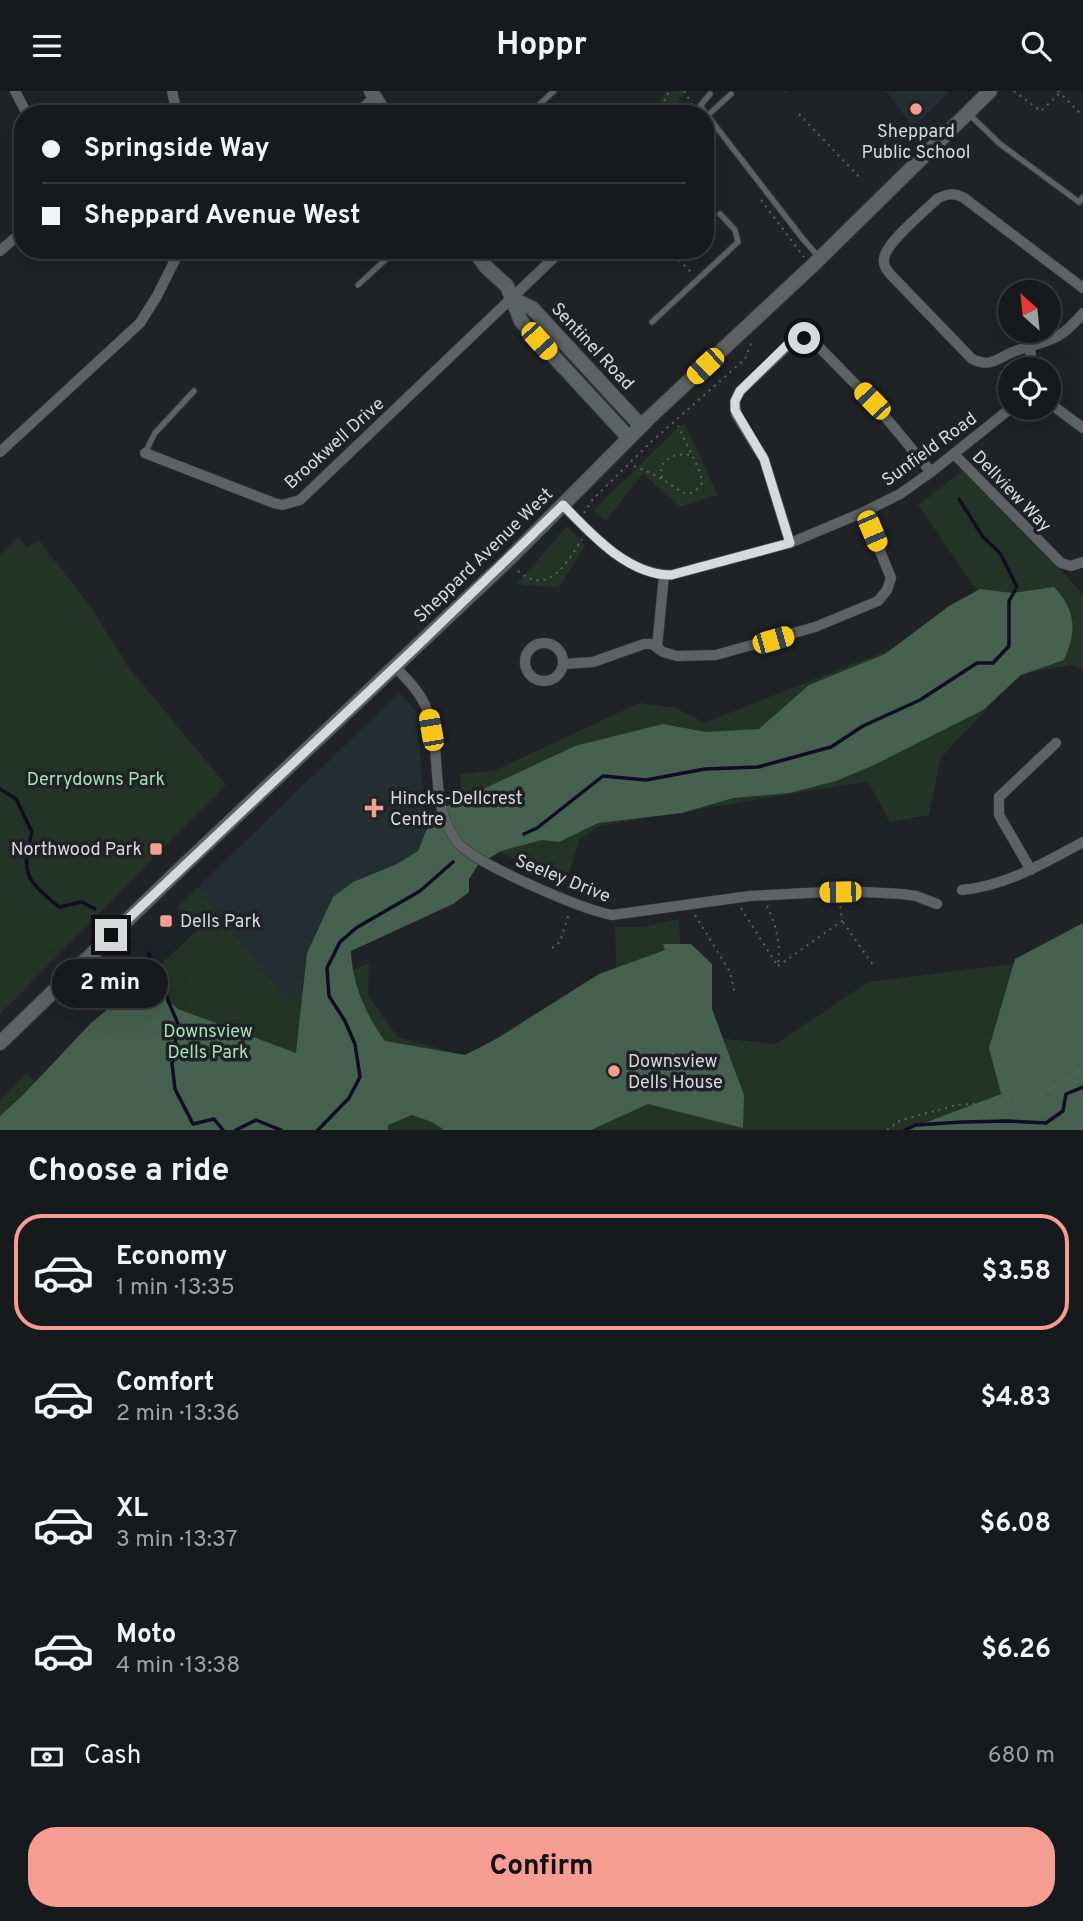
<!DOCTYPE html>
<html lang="en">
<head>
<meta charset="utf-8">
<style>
	body { margin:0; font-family:Overpass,sans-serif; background:#242729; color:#f1f3f6; height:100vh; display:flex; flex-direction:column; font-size:26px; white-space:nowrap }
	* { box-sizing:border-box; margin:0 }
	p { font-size:23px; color:#9ea1a3 }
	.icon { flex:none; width:38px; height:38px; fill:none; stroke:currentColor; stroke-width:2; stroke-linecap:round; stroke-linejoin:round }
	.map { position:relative; height:1039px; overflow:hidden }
	.details { display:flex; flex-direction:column; background:#171a1c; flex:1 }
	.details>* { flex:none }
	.banner { position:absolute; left:14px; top:14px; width:700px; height:154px; border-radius:28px; box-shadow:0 7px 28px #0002,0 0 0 2px #36383b; display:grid; align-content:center; height:154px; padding:0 28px; background:#171a1c }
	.needle { width:46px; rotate:333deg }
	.controls { position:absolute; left:998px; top:189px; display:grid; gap:14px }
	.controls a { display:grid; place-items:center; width:63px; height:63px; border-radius:50%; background:#171a1c; box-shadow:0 7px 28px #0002,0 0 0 2px #36383b; font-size:35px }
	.end { position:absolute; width:32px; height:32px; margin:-16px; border:9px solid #d7dadb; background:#111; box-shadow:0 0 0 4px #111 }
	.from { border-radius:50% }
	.bubble { position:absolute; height:49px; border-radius:24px; background:#171a1c; box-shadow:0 7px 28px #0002,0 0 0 2px #36383b; font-size:23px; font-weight:700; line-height:49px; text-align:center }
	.car { position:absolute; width:21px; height:42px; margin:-21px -10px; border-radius:9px; box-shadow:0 0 5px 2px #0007; background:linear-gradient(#f5c518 24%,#345 0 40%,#f5c518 0 76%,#345 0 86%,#f5c518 0) }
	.banner b { display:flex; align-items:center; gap:24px; height:66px; font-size:26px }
	.banner b+b { border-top:2px solid #36383b }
	.banner i { width:18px; height:18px; background:#f1f3f6 }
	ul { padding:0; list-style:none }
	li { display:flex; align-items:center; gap:21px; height:116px; margin:0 14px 10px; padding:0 14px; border:4px solid transparent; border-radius:28px }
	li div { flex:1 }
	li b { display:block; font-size:26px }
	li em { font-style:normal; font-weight:700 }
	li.selected { border-color:#f59c93 }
	li>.icon { width:63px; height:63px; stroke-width:1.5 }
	h2 { padding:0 28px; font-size:32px; line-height:84px }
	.pay { display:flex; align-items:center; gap:18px; height:77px; padding:0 28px; font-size:26px }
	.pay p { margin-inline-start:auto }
	.primary-button { display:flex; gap:14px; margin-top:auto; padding:14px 28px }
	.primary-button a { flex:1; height:80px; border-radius:28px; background:#f59c93; color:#111; font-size:28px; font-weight:700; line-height:80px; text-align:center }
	header { display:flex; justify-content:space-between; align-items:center; height:91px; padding:0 28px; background:#171a1c; font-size:32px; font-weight:700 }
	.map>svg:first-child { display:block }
	.built { fill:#222e32 }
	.green { fill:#233328 }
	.forest { fill:#46614f }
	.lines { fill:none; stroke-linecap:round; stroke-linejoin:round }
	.stream { stroke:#110e24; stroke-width:3.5 }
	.lane-casing { stroke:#3a3e3f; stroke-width:7 }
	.street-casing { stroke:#3a3e3f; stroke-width:11 }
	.secondary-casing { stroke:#3a3e3f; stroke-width:16 }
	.path { stroke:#5d6162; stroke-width:2; stroke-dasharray:2 5; stroke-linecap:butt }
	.lane { stroke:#5d6264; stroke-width:5 }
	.street { stroke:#5d6264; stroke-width:10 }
	.secondary { stroke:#5d6264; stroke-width:14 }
	.route { stroke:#d7dadb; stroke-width:9 }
	.poi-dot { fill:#f59c93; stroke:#1f2325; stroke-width:2.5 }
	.labels { text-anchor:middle; stroke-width:7; stroke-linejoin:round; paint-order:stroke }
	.poi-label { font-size:18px; fill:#d7dadb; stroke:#1f2325; text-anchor:start }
	.street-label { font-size:18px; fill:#d7dadb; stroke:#1f2325 }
	.park-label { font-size:18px; fill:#aadfbb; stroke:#1f2325 }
</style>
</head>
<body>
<header><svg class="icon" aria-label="menu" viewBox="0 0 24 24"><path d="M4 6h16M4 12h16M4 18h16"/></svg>Hoppr<svg class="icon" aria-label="search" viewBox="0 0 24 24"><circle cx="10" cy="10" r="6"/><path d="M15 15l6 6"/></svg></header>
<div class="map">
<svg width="1083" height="1039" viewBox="0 0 1083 1039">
	<rect width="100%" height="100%" fill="#1f2325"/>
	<g class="built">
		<polygon points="886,0 950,0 913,36"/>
		<polygon points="399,602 417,621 426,740 418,760 397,773 353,791 307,862 303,901 286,908 198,796"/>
	</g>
	<g class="green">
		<polygon points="666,0 685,0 671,23 654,23"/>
		<polygon points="684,331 718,404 680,416 643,383 606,429 594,419"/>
		<polygon points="965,378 1083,503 1083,580 1072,574 1020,583 941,666 929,724 890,731 868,690 599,735 579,749 567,790 482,754 463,724 460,683 494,680 639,612 676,617 704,632 896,556 979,503 918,414"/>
		<polygon points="567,435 585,455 558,497 517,493"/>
		<polygon points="18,446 27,457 39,449 92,518 129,577 226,694 215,705 217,708 213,707 0,923 0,464"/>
		<polygon points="198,796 286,908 369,872 368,905 398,946 463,965 618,918 615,836 643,836 679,828 683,932 716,947 776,953 868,891 1014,873 1083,1039 0,1039 0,1009 27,982 38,993 196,840 178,816"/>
	</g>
	<g class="forest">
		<path d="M 1054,496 C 1076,519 1077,540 1064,569 L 1021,584 L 983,619 L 874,674 L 836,690 L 789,702 L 733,707 L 682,722 L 598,732 L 559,751 L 542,749 L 501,760 L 478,774 L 469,788 L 469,801 L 453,813 L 351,860 C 352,893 366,924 385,950 L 465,964 L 496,948 L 599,883 L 665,859 L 663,853 L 691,853 L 712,873 L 712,918 L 744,1004 L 743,1037 L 648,1013 L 591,1039 L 444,1039 L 432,1031 L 412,1024 L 388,1034 L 388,1039 L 0,1039 L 0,1025 L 23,1004 L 91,932 L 144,888 L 178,918 L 296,962 L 307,862 L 333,806 L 353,791 L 397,773 L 418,760 L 426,740 L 447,715 L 575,655 L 663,633 L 706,641 L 759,638 L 809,594 L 885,563 L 949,515 L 980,498 L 1012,502 Z"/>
		<polygon points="1083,832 1083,1039 906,1039 1001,1003 989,957 1015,868"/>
	</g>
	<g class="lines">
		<g class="stream">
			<path d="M 0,698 L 16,708 L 32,741 C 20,784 27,789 59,816 L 82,811 L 95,818"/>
			<polyline points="524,743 537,737 603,685 646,689 705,678 758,676 831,656 863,635 920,609 977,572 993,572 1009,555 1009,510 1017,496 1000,462 983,446 959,408"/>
			<polyline points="148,862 178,933 172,973 175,998 193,1033 214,1028 223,1039"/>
			<polyline points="236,1039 256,1029 281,1039"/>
			<polyline points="318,1039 349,1007 360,986 355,953 345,930 329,905 327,877 340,851 356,837 420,800 453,771"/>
			<polyline points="905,1039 916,1034 962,1031 1008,1030 1046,1032 1063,1020 1066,1003 1083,996"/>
		</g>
		<defs>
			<g id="lane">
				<polyline points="710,3 700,15 803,148 818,165"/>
				<polyline points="529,23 554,0"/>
				<polyline points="970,24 1000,53 1079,111 1083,106"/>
				<polyline points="707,25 731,3"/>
				<polyline points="358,194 396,159"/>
				<polyline points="652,231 738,151 735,139 720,123"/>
				<polyline points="145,362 155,342 194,300"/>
			</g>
			<g id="street">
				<polyline points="15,0 27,23"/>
				<polyline points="172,0 177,23"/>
				<polyline points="356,23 375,6"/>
				<polyline points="0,160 23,140"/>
				<path d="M 1083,197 L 964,107 C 954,102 948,102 937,108 C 925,120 885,152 884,168 C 883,175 887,179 891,184 L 972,268 C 993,278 999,265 1018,259 C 1050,249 1060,250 1083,222"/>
				<polyline points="1030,257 1032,278"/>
				<polyline points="1048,311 1083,337"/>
				<polyline points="0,361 140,232 157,205 180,159"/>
				<polyline points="145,362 274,412 282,414 300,409 562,159"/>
				<polyline points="954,363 1061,472 1071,475 1083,471"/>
				<path d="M 563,414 C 591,443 628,484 671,484 L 790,452 L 864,421 L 900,403 L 931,381 L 1011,317"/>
				<polyline points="790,452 764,368 736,323 735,310 740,300 794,249 804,247 815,252 872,310 931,381"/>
				<circle cx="544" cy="571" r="19"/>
				<polyline points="657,556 664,484"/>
				<polyline points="564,573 593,571 644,553 652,553 663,561 677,565 716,564 815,536 878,510 887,499 891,487 864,421"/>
				<path d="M 395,576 C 406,587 418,599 425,614 C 441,649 432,692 445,729 C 448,736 453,746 458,752 C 478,774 581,818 612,824 L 750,805 L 846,800 L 902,803 L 916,805 L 937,813"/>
				<polyline points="1031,779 999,724 999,706 1056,652"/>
				<path d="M 962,799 C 1006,795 1044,772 1083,751"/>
			</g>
			<g id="secondary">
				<polyline points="371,0 385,23"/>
				<polyline points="474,159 486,176 507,195 521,230 629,347"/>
				<polyline points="513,208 532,217 641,335"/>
				<polyline points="0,952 178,780 509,468 649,327 812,175 990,0"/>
			</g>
		</defs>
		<use href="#lane" class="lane-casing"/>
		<use href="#street" class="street-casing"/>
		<use href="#secondary" class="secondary-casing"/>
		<g class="path">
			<polyline points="684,0 692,13"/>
			<polyline points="785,0 786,0"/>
			<polyline points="1014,0 1041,20 1062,0"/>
			<polyline points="1058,0 1083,25"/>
			<polyline points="659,23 669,0"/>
			<polyline points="799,23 862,89"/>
			<polyline points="761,109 804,166"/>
			<polyline points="669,159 693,183"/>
			<path d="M 634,375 C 643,379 652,382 660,387 C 676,395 688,414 702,392 L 700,381 L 678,335"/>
			<path d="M 662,387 L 661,375 C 671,363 678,363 692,364"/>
			<polyline points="584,422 593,408 651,351 745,268 752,250"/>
			<path d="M 518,480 C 548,506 567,472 582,448"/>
			<path d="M 767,815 C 776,833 781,854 778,874"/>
			<polyline points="741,817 777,874"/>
			<polyline points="695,824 730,881 735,903"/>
			<polyline points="843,831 873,874"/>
			<polyline points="552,857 560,851 569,822"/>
			<polyline points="778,875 842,830 840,812"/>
			<polyline points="887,1039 901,1029 957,1014 1023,1009 1044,1002 1083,978"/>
		</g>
		<use href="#lane" class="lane"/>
		<use href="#street" class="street"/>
		<use href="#secondary" class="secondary"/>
	</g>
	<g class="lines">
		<path class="route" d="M 111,844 L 415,557 L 563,414 C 591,443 628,484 671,484 L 790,452 L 764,368 L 735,319 L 735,310 L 740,300 L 789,252 L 804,247"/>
	</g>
	<g class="poi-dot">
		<circle cx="916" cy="18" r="7"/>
		<path d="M370.5 706.5h7v7h7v7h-7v7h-7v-7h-7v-7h7z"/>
		<rect x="149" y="751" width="14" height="14" rx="3.5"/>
		<rect x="159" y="823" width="14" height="14" rx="3.5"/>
		<circle cx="614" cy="980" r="7"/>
	</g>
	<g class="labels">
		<g class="poi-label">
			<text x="916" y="46" text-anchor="middle">Sheppard<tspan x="916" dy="21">Public School</tspan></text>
			<text x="390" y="713">Hincks-Dellcrest<tspan x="390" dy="21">Centre</tspan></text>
			<text x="142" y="764" text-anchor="end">Northwood Park</text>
			<text x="180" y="836">Dells Park</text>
			<text x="628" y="976">Downsview<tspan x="628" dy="21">Dells House</tspan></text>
		</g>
		<g class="street-label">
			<text transform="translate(593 255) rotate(47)" y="6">Sentinel Road</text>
			<text transform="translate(334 352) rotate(-42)" y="6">Brookwell Drive</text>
			<text transform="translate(929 358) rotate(-36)" y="6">Sunfield Road</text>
			<text transform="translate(1012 400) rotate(46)" y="6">Dellview Way</text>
			<text transform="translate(483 464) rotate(-44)" y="6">Sheppard Avenue West</text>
			<text transform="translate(563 787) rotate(22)" y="6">Seeley Drive</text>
		</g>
		<g class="park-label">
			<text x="96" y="694">Derrydowns Park</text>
			<text x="208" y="946">Downsview<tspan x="208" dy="21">Dells Park</tspan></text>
		</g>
	</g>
</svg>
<div class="controls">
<a><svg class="needle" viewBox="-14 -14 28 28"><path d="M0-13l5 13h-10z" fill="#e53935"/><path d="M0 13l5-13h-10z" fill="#9ea1a3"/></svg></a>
<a><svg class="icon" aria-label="locate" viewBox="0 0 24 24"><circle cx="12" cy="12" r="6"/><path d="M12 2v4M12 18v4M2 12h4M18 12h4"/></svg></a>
</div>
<i class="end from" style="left:804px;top:247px"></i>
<i class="end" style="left:111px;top:844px"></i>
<div class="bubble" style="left:52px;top:868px;width:116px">2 min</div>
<i class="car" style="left:539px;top:250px;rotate:138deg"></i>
<i class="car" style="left:705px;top:275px;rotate:227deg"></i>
<i class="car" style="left:872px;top:310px;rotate:316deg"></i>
<i class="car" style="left:872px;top:440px;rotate:157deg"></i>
<i class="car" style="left:773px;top:549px;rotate:74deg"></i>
<i class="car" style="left:431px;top:639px;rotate:350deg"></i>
<i class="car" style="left:840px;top:801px;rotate:269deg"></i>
<div class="banner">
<b><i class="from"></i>Springside Way</b>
<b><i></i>Sheppard Avenue West</b>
</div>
</div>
<section class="details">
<h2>Choose a ride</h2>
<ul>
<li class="selected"><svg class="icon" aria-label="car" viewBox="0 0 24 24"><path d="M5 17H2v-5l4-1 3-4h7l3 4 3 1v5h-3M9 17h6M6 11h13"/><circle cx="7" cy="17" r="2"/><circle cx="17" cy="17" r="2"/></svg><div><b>Economy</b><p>1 min · 13:35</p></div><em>$3.58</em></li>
<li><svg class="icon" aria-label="car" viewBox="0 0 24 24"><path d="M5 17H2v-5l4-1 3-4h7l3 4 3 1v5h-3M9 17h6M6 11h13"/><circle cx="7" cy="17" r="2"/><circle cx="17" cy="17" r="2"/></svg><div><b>Comfort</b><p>2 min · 13:36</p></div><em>$4.83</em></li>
<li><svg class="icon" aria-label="car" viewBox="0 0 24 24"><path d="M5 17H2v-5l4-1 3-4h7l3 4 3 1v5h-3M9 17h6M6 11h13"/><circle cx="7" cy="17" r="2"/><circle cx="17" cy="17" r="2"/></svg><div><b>XL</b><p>3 min · 13:37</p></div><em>$6.08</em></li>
<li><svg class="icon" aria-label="car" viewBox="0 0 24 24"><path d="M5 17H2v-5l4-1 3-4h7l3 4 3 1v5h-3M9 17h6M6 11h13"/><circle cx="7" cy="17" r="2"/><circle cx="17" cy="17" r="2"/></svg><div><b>Moto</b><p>4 min · 13:38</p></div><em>$6.26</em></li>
</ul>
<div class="pay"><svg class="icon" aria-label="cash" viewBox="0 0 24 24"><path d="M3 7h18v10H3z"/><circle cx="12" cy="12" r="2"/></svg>Cash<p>680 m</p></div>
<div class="primary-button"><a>Confirm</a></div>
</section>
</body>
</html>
